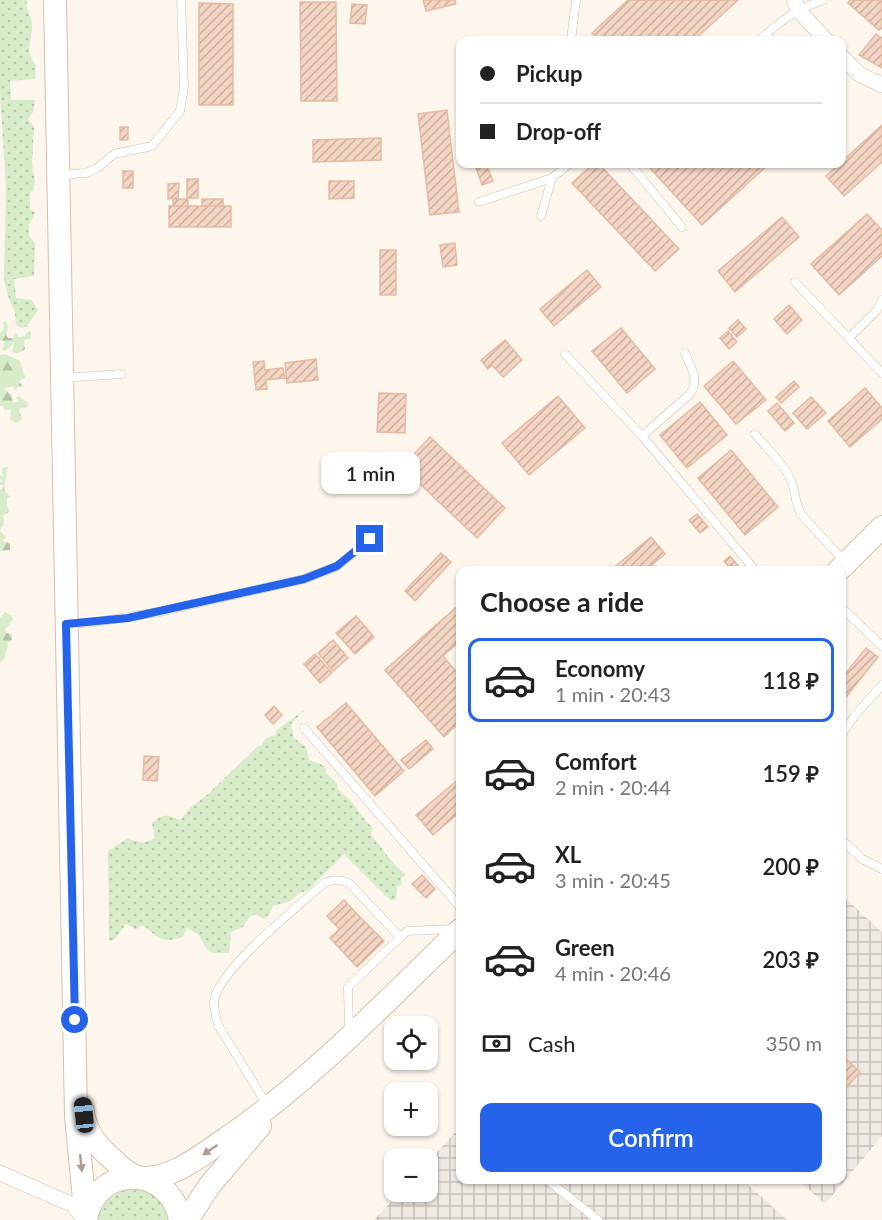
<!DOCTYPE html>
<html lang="en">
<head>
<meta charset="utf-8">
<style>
	body { margin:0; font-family:Lato,sans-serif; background:#f6f6f6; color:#222; height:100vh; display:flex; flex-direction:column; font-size:22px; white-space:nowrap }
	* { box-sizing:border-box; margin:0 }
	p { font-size:20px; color:#767676 }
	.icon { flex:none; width:33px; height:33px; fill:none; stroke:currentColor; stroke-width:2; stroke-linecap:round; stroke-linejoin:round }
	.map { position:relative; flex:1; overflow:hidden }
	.drawer { position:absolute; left:456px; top:566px; width:390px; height:618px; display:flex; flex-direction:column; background:#fff; border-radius:12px; box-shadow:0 2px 4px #0004 }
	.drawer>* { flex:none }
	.guide { position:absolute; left:456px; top:36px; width:390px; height:132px; border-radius:12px; box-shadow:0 2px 4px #0004; display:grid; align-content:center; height:132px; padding:0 24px; background:#fff }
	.tools { position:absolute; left:384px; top:1016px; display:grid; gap:12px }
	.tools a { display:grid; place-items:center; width:54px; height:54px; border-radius:12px; background:#fff; box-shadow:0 2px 4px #0004; font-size:30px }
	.end { position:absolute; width:27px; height:27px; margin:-14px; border:8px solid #2563eb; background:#fff; box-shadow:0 0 0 3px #fff }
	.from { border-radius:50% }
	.bubble { position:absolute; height:42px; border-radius:12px; background:#fff; box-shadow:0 2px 4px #0004; font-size:20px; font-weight:600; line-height:42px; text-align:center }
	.car { position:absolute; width:18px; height:36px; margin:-18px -9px; border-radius:8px; box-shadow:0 0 4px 2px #0007; background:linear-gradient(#222 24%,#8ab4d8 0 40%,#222 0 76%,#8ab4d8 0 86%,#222 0) }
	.guide b { display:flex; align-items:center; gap:21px; height:57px; font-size:22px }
	.guide b+b { border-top:2px solid #e0e0e0 }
	.guide i { width:15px; height:15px; background:#222 }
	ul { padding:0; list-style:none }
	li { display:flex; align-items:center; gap:18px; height:84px; margin:0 12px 9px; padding:0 12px; border:3px solid transparent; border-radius:12px }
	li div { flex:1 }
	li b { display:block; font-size:22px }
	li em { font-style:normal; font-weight:600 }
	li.active { border-color:#2563eb }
	li>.icon { width:54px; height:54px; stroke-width:1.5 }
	h2 { padding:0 24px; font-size:27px; line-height:72px }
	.pay { display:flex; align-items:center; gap:15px; height:66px; padding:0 24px; font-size:22px }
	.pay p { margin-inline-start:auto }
	.primary-button { display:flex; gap:12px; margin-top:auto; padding:12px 24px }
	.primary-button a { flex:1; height:69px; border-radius:12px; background:#2563eb; color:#fff; font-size:24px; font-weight:600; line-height:69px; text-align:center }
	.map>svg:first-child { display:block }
	.industrial { fill:url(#industrial-grid) }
	.grass { fill:url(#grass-dots) }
	.forest { fill:url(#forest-firs) }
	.building { fill:url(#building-hatch); stroke:#e6bba3; stroke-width:1.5 }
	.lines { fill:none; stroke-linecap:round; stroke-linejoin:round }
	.lane-casing { stroke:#d1beb0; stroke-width:9 }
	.street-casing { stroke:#d1beb0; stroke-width:16 }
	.secondary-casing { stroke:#d6c0b0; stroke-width:24 }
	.lane { stroke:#fff; stroke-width:8 }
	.street { stroke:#fff; stroke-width:15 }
	.secondary { stroke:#fff; stroke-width:22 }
	.oneway { fill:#af9d94 }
	.route { stroke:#2563eb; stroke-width:8 }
</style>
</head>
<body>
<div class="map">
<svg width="882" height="1220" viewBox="0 0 882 1220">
	<defs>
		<pattern id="industrial-grid" width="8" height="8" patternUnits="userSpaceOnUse" patternTransform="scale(1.5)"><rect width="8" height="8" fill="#efe9e4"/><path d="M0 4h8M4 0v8" fill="none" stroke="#c7c0bb"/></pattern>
		<pattern id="grass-dots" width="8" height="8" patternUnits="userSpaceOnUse" patternTransform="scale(1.5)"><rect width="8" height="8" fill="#d8ecc9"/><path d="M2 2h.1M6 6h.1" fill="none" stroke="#b4c2a5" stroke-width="1.8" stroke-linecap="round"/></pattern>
		<pattern id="forest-firs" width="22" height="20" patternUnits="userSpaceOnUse" patternTransform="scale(1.5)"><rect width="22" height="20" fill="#d8ecc9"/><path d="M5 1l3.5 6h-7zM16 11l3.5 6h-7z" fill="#b4c2a5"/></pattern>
		<pattern id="building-hatch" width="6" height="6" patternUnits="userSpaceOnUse" patternTransform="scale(1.5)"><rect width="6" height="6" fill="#f3d5c3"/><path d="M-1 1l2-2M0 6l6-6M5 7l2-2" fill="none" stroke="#cab0a1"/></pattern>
	</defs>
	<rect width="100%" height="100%" fill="#fdf6ec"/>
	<g class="industrial">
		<polygon points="842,895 882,932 882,1136 825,1204 797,1179 842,1179"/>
		<polygon points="460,1127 460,1179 742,1179 787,1220 374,1220 401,1191 428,1191 428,1162"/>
	</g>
	<g class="grass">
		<path d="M 0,0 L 27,0 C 25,10 31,14 32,23 C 33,40 23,49 36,65 L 35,79 L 10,81 L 11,100 L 35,100 L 33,112 L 28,119 L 34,127 L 32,164 L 35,183 L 30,195 L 30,209 L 35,213 L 29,224 L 29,235 L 35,244 L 34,276 L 14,279 L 16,298 L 32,300 L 38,310 L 26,327 L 21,328 L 16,325 L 15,313 L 8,296 L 4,280 L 6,188 L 0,94 Z"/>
		<path d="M 304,710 L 291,724 L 294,738 L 306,747 L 309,760 L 325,766 L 326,773 L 337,783 L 338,790 C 355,801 359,815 373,828 L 371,835 C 383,849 391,863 406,875 L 401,878 L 402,885 L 397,886 L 396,899 L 391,901 L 344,854 L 308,890 L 298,894 L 291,901 L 273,906 L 270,913 L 264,919 L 256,914 L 249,917 L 243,927 L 231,932 L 229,953 L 212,953 L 206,948 L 198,934 L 187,928 L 183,937 C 163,944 158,938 143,925 L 136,929 L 126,924 L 115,939 L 109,941 L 108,851 L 128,838 C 138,843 145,844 155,838 L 152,823 C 162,814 168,814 180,820 L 192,806 L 207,795 L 258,746 L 262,745 L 265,739 L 276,734 L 277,730 Z"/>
		<polygon points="122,1187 154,1191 173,1220 95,1220 100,1203"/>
	</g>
	<g class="forest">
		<polygon points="6,321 8,326 6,335 8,338 13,338 16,332 18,337 25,336 28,331 31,332 31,338 24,340 25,349 17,354 12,351 15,342 5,351 2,349 5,342 0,340 0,333 4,329 3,322"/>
		<polygon points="5,354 20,361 25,377 19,381 23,387 18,387 15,390 13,386 4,389 12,395 13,402 19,402 16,398 19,396 28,403 27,407 20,408 19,411 22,419 16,423 10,419 11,410 5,410 3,406 0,406 0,355"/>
		<polygon points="8,467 4,489 10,497 7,498 7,506 10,511 3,516 4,524 0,530 6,538 2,541 10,543 10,550 0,551 0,490 2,489 3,485 0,485 0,482 3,481 0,479 0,476 4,475 2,473 2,468"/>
		<polygon points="5,612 11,615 13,619 5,630 7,633 12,634 12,640 7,643 8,647 6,651 5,658 0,662 0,618"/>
	</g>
	<g class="building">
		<polygon points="423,0 455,0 456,4 426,11"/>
		<polygon points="628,0 738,0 694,40 599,40 592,33"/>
		<polygon points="850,0 882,0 882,28 879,30 848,3"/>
		<polygon points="300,2 336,2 337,101 301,101"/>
		<polygon points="199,3 233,4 233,105 199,105"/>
		<polygon points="352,4 367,5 365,24 350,23"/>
		<polygon points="876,34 882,38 882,68 859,55"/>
		<polygon points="447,110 459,212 430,215 418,114"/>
		<polygon points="882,125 882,162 844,196 826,176"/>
		<rect x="120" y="127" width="8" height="13"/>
		<polygon points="381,138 381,160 313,162 313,140"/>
		<polygon points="486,164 493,181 482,185 476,168"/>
		<polygon points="593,164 599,164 679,249 655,271 572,183"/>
		<polygon points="655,164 769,164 702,225 650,168"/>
		<rect x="123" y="171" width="10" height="17"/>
		<rect x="187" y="179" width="11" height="19"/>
		<polygon points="329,181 354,181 354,198 329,199"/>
		<polygon points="179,183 178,198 168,199 168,184"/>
		<rect x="173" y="199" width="15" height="7"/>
		<rect x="202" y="199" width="21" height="7"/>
		<rect x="169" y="206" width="62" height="21"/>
		<polygon points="867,214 882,230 882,256 839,295 811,264"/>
		<polygon points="782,217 799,237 735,292 718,271"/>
		<polygon points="455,243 457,265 443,267 440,245"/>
		<rect x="380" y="250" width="16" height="45"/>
		<polygon points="587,270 601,287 554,326 540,309"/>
		<polygon points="789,305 802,320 787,334 774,319"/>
		<polygon points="738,320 746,329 737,337 729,328"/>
		<polygon points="621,328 655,369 627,393 592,351"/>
		<polygon points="728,331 737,342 729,349 720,338"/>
		<polygon points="505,340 522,360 503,377 492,365 488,369 481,360"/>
		<polygon points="316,359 318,380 287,383 285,363"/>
		<polygon points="264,361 265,370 283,368 285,378 266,380 267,389 256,390 253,362"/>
		<polygon points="733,361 766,400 736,424 704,386"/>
		<polygon points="794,381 799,387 781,403 776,397"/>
		<polygon points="865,388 882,408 882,419 850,447 828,421"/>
		<polygon points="379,393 406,394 405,433 377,432"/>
		<polygon points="558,396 585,428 529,475 502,443"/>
		<polygon points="811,397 826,413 807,429 793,413"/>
		<polygon points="700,402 727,435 687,468 660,435"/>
		<polygon points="777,403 794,423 785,431 768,411"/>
		<polygon points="430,437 505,508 477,538 402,467"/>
		<polygon points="731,450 778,507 745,535 698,478"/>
		<polygon points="697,514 708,527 700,533 689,520"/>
		<polygon points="651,537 665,554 646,570 611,570"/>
		<polygon points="441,553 451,562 415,601 405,591"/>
		<polygon points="730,556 742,570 732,570 724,561"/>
		<polygon points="460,604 460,647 457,644 443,656 460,676 460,722 444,737 385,670"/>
		<polygon points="356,616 374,637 355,654 336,633"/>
		<polygon points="333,640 348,658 333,671 318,653"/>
		<polygon points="866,648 878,657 842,702 842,678"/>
		<polygon points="315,654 332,673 320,683 304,664"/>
		<polygon points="346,703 404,771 375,796 317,727"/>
		<polygon points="274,706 282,715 273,724 265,715"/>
		<polygon points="426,740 433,749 409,769 401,760"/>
		<polygon points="144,756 159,757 157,781 143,780"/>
		<polygon points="460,778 460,812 433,835 416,815"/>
		<polygon points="422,875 435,889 426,898 412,884"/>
		<polygon points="344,900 356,913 339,929 327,916"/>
		<polygon points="356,913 384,941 357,967 330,938"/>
		<polygon points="842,1055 860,1072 842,1092"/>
	</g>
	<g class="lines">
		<defs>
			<g id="lane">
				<polyline points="571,40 576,0"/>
				<path d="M 760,40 C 782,19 794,11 823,0"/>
				<polyline points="630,164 682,227"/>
				<polyline points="60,175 86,173 97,168 114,154 152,146 180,111 184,87 181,0"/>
				<polyline points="479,202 552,178 569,164"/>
				<polyline points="541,216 552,178"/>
				<polyline points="795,282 882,373"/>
				<polyline points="849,338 877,310 882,300"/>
				<polyline points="565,354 642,436 755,570"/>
				<polyline points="63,378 121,374"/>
				<path d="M 755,434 C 766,447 781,461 789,476 C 796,488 794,502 801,514 L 845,562"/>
				<path d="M 642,436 L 690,394 C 700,378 691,369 685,353"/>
				<polyline points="842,608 882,646"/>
				<polyline points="70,624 96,622 159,612 304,579 337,566 371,539"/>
				<polyline points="304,728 460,907"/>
				<polyline points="842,734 856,714 882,685"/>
				<polyline points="842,840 862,859 882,869"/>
				<polyline points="349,1031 348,987 407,931 453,929"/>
				<path d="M 267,1105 L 218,1025 C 216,1017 214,1010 214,1002 C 217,970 299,906 324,883 C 333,879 340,879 349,883 L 400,937"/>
				<polyline points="546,1179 598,1220"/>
			</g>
			<g id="street">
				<polyline points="794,0 798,10 826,40"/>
				<polyline points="842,57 859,74 882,85"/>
				<polyline points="0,1173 73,1205 85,1220"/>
			</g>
			<g id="secondary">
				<polyline points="55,0 76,1116 86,1220"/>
				<polyline points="839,570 882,527"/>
				<path d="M 83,1111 C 85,1129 96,1145 110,1157 C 118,1165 132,1178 144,1178 C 172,1178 196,1159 218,1144 C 308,1084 383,1004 460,930"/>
				<path d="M 86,1219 C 96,1163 171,1165 180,1220"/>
				<polyline points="187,1220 210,1185 260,1126"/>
			</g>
		</defs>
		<use href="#lane" class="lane-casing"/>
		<use href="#street" class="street-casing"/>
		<use href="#secondary" class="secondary-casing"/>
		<use href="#lane" class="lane"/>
		<use href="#street" class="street"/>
		<use href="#secondary" class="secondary"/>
	</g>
	<defs><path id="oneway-solid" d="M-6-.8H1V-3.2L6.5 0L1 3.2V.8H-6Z" transform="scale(1.5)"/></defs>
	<g class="oneway">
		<use href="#oneway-solid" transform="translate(210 1150) rotate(146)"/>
		<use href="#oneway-solid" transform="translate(81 1163) rotate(84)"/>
	</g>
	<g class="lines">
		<polyline class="route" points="75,1020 66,624 128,618 304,579 337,566 370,539"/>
	</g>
</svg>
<div class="tools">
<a><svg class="icon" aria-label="locate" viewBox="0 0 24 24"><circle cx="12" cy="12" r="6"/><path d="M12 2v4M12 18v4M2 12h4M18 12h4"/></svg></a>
<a>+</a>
<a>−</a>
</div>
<i class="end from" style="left:75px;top:1020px"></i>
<i class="end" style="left:370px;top:539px"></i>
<div class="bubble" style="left:321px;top:452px;width:99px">1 min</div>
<i class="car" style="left:84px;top:1115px;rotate:354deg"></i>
<div class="guide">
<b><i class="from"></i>Pickup</b>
<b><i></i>Drop-off</b>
</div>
<section class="drawer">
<h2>Choose a ride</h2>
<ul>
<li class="active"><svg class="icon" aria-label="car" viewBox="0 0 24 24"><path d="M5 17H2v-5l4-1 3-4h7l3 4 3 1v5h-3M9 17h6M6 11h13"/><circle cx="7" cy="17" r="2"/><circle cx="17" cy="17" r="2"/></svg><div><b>Economy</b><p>1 min · 20:43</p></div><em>118 ₽</em></li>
<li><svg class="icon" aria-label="car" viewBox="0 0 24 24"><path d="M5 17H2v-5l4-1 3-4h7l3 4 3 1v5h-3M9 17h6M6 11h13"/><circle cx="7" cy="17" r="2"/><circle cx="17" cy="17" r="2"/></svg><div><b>Comfort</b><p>2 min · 20:44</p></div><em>159 ₽</em></li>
<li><svg class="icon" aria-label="car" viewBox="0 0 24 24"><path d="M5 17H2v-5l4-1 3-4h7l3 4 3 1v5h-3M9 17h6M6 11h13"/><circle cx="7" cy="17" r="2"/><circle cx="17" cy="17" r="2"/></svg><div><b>XL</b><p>3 min · 20:45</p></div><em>200 ₽</em></li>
<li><svg class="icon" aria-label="car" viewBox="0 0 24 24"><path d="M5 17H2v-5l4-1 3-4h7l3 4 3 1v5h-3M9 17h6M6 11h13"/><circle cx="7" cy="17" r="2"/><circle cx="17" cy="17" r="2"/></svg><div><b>Green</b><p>4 min · 20:46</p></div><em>203 ₽</em></li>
</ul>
<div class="pay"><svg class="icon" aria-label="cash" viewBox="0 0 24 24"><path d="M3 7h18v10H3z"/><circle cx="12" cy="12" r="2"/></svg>Cash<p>350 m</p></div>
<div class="primary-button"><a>Confirm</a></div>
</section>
</div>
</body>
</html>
